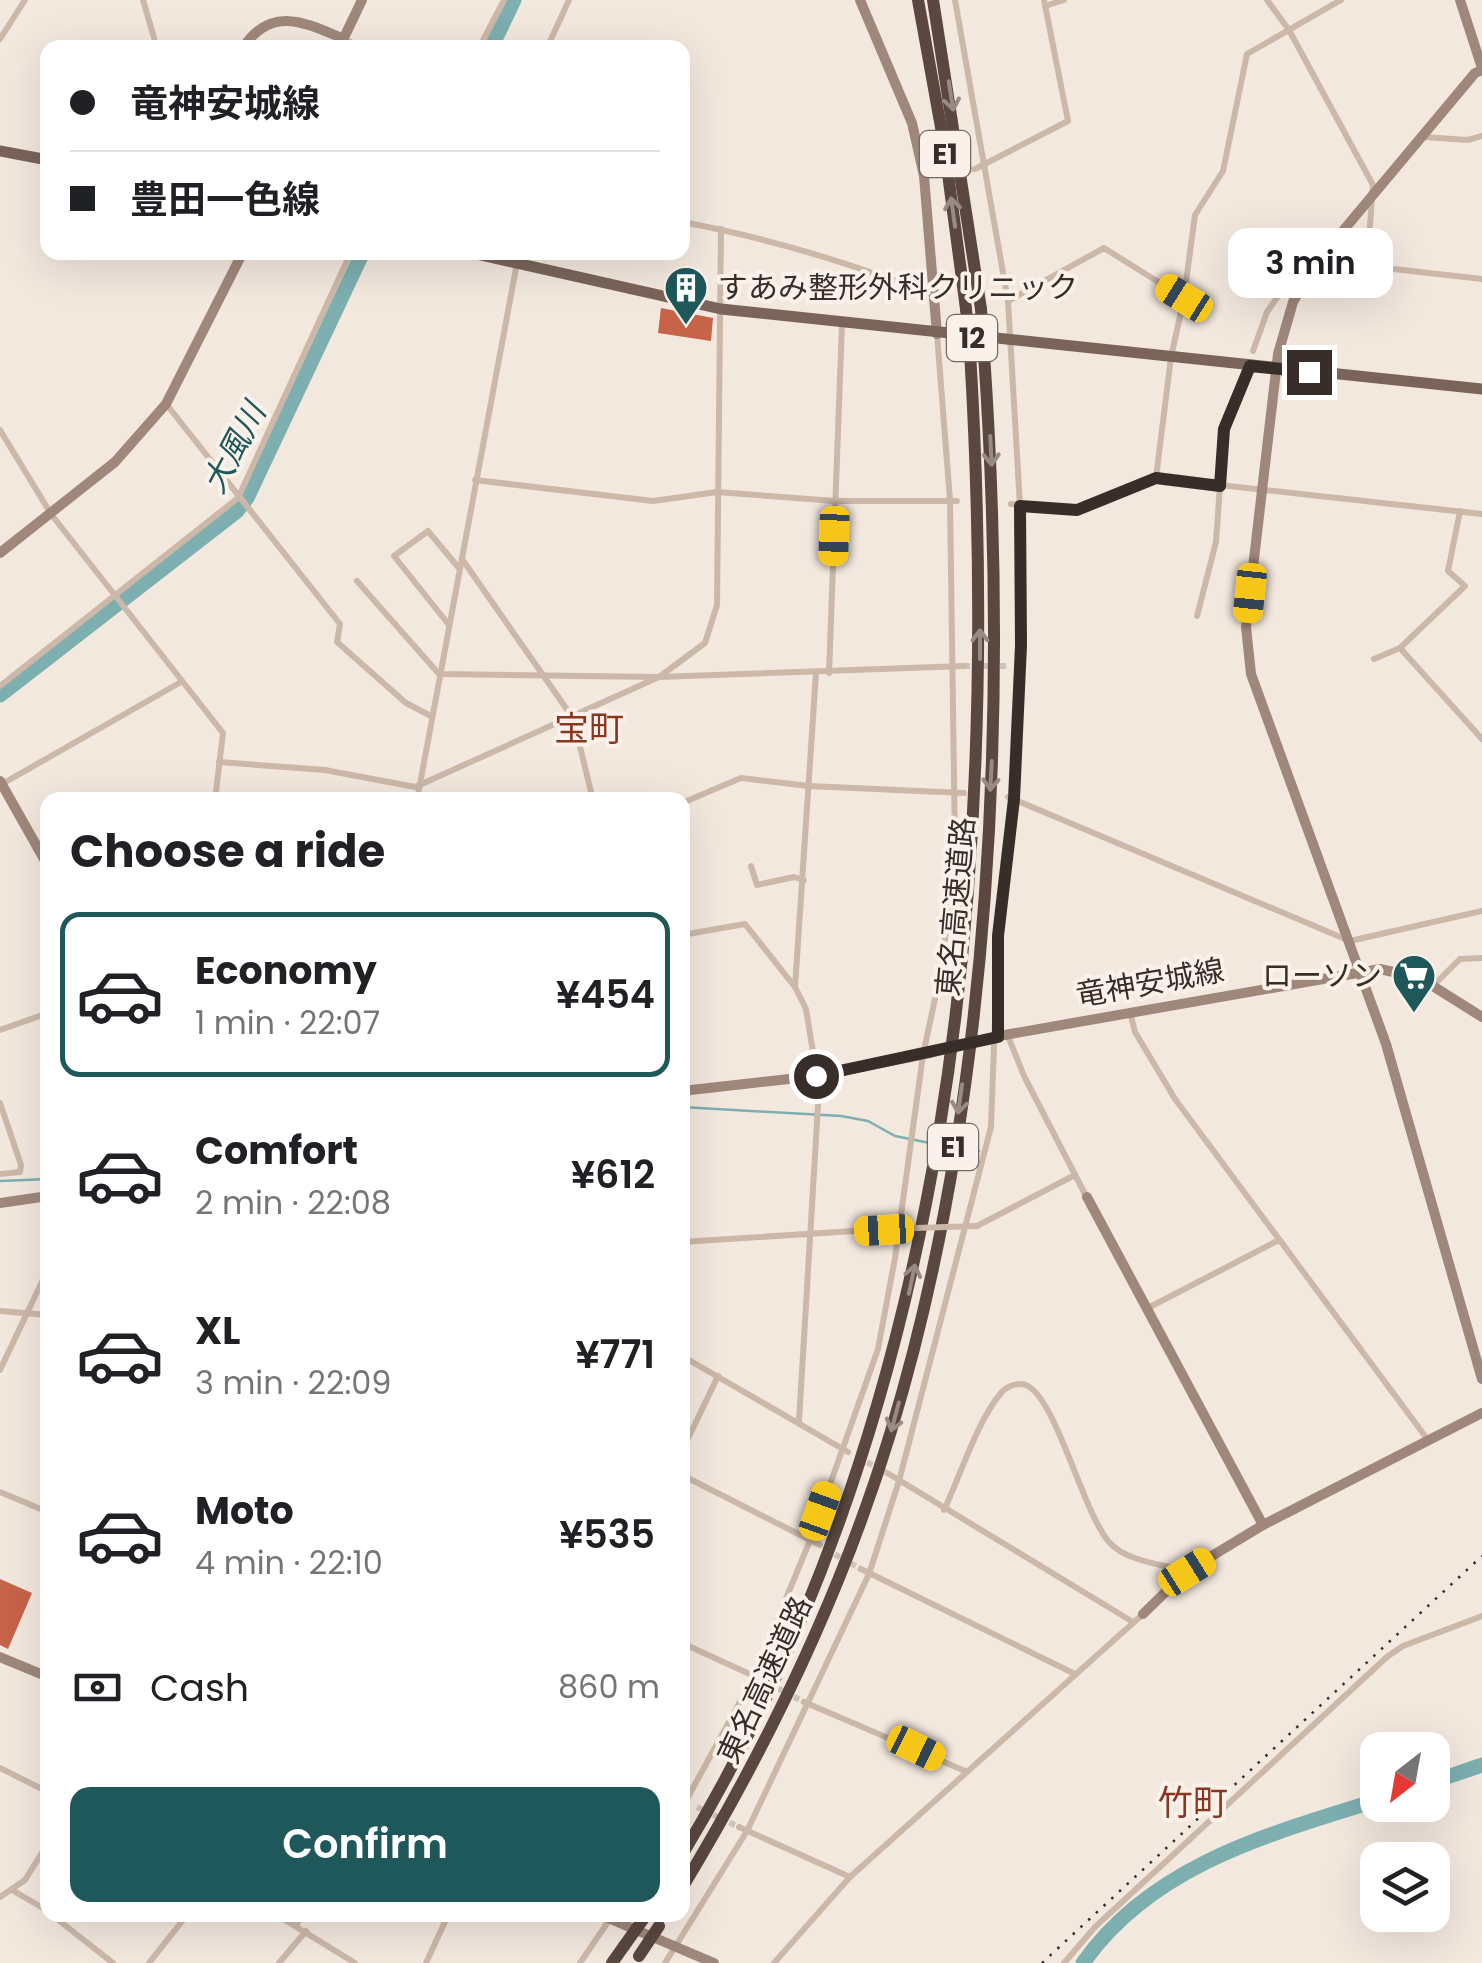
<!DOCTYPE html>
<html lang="en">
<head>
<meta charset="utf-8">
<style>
	body { margin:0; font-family:Poppins,"Noto Sans JP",sans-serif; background:#f2f2f2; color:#202124; height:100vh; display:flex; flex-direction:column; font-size:38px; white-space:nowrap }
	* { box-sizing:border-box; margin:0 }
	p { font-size:32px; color:#757577 }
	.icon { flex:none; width:55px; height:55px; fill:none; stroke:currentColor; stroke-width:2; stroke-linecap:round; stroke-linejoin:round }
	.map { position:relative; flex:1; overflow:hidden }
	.drawer { position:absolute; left:40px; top:792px; width:650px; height:1130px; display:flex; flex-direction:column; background:#fff; border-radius:20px; box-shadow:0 10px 40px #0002 }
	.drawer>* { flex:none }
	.banner { position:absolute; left:40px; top:40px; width:650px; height:220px; border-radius:20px; box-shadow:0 10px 40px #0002; display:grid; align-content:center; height:220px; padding:0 30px; background:#fff }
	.needle { width:65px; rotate:211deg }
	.tools { position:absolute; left:1360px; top:1732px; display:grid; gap:20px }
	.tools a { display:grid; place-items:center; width:90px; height:90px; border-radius:20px; background:#fff; box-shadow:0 10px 40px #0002; font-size:50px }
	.end { position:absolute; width:45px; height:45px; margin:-22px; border:12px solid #382e29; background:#fff; box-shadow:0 0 0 5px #fff }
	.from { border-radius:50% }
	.bubble { position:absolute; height:70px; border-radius:20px; background:#fff; box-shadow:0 10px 40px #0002; font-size:32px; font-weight:600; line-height:70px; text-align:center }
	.car { position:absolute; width:30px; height:60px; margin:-30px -15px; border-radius:12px; box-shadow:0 0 8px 2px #0007; background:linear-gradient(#f5c518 24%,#345 0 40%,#f5c518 0 76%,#345 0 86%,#f5c518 0) }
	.banner b { display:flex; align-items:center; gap:35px; height:95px; font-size:38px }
	.banner b+b { border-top:2px solid #e0e0e0 }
	.banner i { width:25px; height:25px; background:#202124 }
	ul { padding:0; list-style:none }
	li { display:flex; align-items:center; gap:30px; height:165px; margin:0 20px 15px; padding:0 10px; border:5px solid transparent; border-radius:20px }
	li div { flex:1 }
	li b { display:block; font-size:38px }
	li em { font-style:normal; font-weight:600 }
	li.on { border-color:#1e585a }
	li>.icon { width:90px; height:90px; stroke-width:1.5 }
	h2 { padding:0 30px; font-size:45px; line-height:120px }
	.pay { display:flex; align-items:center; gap:25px; height:110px; padding:0 30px; font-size:38px }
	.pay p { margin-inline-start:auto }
	.action { display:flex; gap:20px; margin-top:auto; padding:20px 30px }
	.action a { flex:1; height:115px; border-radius:20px; background:#1e585a; color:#fff; font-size:40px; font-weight:600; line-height:115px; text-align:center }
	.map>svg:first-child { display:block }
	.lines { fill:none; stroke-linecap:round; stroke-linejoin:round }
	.stream { stroke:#7dafb0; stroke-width:2.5 }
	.river { stroke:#7dafb0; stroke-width:15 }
	.building { fill:#c66349 }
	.street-tunnel { stroke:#cec3ba; stroke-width:6; stroke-dasharray:6 3; stroke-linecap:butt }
	.street { stroke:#cbb8a9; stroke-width:6 }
	.secondary { stroke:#9f877b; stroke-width:10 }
	.primary { stroke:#7a645a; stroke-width:11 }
	.highway { stroke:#594740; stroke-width:12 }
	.rail { stroke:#382e29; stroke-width:2.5; stroke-dasharray:2.5 8; stroke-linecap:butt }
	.street-bridge { stroke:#cbb8a9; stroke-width:6 }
	.secondary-bridge { stroke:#9f877b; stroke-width:10 }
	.highway-bridge { stroke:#594740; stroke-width:12 }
	.oneway { stroke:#998b84 }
	.route { stroke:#382e29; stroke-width:12 }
	.labels { text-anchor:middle; stroke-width:8; stroke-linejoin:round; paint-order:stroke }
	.shield { fill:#faf2ea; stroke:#726963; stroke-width:2.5 }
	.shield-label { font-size:28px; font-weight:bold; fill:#382e29 }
	.poi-label { font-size:30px; fill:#382e29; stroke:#faf2ea; text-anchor:start }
	.street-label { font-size:30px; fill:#382e29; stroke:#faf2ea }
	.water-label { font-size:32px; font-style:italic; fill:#1e585a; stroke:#faf2ea }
	.quarter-label { font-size:35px; fill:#883722; stroke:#faf2ea }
</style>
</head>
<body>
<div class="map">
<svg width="1482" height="1963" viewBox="0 0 1482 1963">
	<rect width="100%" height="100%" fill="#f3e8de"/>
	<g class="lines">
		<g class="stream">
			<polyline points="682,1107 841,1116 868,1121 895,1136 930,1143"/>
			<polyline points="958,1147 979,1151"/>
			<polyline points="0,1181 48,1179"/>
		</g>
		<g class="river">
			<polyline points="491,48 514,0"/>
			<polyline points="0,695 237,511 247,498 363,252"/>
			<polyline points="1432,1782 1482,1765"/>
			<path d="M 1083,1963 C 1152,1865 1269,1834 1378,1800"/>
		</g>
	</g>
	<g class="building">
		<polygon points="661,308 713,318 711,341 658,333"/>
		<polygon points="0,1579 32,1593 8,1649 0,1645"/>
	</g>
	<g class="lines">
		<g class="street-tunnel">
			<polyline points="931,175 975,169"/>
			<polyline points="964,666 1009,666"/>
			<polyline points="859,1458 889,1474"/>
			<polyline points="827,1550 861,1569"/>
			<polyline points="754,1676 804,1702"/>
			<polyline points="697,1807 739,1827"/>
		</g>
		<g class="street">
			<polyline points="143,0 157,48"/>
			<polyline points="1267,0 1289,30 1373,185 1367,266 1482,279"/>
			<polyline points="1045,6 1064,0"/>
			<polyline points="0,39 25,0"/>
			<polyline points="344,39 364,48"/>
			<polyline points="479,48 504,0"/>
			<polyline points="547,48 569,0"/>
			<polyline points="1423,137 1468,140 1482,136"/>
			<polyline points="975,169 1068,121 1044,0"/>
			<path d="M 682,222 C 770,238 851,264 935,295"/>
			<polyline points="1319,260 1367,266"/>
			<polyline points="1184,297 1195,215 1223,171 1247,54 1341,0"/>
			<polyline points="1008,301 1104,248 1184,298 1171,357 1156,478"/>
			<polyline points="1253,351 1267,312 1287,283"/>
			<polyline points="167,405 340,624 337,642 406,703 431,716"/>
			<polyline points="0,430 51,514 223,733 215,800"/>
			<polyline points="475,480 653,501 717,492 835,501 957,501"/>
			<polyline points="1011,504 1077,510 1156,478 1482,514"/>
			<polyline points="462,559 573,718 593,800"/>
			<polyline points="357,581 439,674 659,677 964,666"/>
			<polyline points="1197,616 1216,542 1224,429 1250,366"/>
			<polyline points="449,625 394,556 428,531 458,567"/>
			<polyline points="1400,648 1482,739"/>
			<polyline points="1374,659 1400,648 1465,586 1448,571 1460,511"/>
			<polyline points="829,673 842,324"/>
			<polyline points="0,686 238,498 351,252"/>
			<polyline points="219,762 325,770 415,787 659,677 705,643 717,605 721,229"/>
			<polyline points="2,784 181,682"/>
			<polyline points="1008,797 1350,941 1482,911"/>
			<polyline points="417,800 519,252"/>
			<polyline points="682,803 741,778 809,786 964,793"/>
			<polyline points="751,866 757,885 794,877 804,880"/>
			<polyline points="682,935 745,924 795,987 806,1009 819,1089 799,1421"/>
			<polyline points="1433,986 1460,959 1482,958"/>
			<polyline points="795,987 816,673"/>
			<polyline points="1130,1012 1135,1032 1175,1099 1428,1440"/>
			<polyline points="0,1030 48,1013"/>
			<polyline points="1008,1036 1024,1076 1086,1196"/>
			<polyline points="0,1103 21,1165 20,1172 0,1174"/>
			<polyline points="43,1197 48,1213"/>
			<polyline points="977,1226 1075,1175"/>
			<polyline points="682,1242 885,1229"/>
			<polyline points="1146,1309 1279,1240"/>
			<polyline points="0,1311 48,1315"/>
			<polyline points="682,1356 848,1452"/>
			<polyline points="0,1370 48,1269"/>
			<polyline points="682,1451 718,1376"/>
			<polyline points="889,1474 1133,1622"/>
			<polyline points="682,1475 820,1545"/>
			<polyline points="0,1492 48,1512"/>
			<path d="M 944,1510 C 960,1477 977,1421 1001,1393 C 1007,1386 1019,1381 1028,1386 C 1057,1402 1083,1512 1109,1542 C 1125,1561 1164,1565 1187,1571"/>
			<polyline points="861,1569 1073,1673"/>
			<polyline points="682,1643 754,1676"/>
			<polyline points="804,1702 965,1771"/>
			<polyline points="0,1768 48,1792"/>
			<polyline points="682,1808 754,1676 811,1538 878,1349 895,1258 923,1055 942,966 955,846 950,500 937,334"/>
			<polyline points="739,1827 850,1877"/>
			<polyline points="12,1890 48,1911"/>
			<polyline points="0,1897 25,1880 48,1843"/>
			<polyline points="52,1915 113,1963"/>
			<polyline points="277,1915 355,1963"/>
			<polyline points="297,1925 300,1915"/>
			<polyline points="149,1963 187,1915"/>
			<polyline points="279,1963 306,1931"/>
			<polyline points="426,1963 448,1915"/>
			<polyline points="580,1963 612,1916"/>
			<polyline points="665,1963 747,1831 869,1574 899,1481 991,1127 998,937 1014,799 1020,668 1020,506 1008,301 955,0"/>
			<polyline points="774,1963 850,1877 1143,1614"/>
			<polyline points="1064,1963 1095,1927 1388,1656 1403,1646 1482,1616"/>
		</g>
		<g class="secondary">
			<polyline points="860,0 912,123 924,176 937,334"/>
			<polyline points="1460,0 1482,68"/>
			<path d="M 243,48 C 271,5 304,22 344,39"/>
			<polyline points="339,48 362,0"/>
			<polyline points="1482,70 1475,73 1311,269 1293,302 1278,354 1246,627 1251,674 1386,1044 1482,1379"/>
			<polyline points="0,553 115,462 166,404 243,252"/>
			<polyline points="0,781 48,866"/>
			<polyline points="993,1037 1380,969 1420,978 1482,1017"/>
			<polyline points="682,1091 816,1076 930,1053"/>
			<polyline points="1087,1197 1263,1525"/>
			<polyline points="0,1203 48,1196"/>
			<polyline points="1143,1614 1187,1571 1263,1525 1482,1413"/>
			<polyline points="0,1657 48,1677"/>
			<polyline points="601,1915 714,1963"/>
		</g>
		<g class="primary">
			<polyline points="0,151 48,160"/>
			<polyline points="467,252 721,309 1482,389"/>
		</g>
		<g class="highway">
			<polyline points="918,0 944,144 966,309"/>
			<polyline points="933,0 981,309"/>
			<path d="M 682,1855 C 954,1404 1001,868 970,352"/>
			<path d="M 682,1888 C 769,1744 842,1593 891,1431 C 993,1095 1008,702 984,354"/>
			<polyline points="612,1963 624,1946"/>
		</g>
		<polyline class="rail" points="1042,1963 1482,1556"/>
		<polyline class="street-bridge" points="885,1229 977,1226"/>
		<polyline class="secondary-bridge" points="930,1053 993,1037"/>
		<g class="highway-bridge">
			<polyline points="966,309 970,352"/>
			<polyline points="981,309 984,354"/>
			<polyline points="624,1946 644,1918"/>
			<polyline points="639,1956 659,1926"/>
		</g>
	</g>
	<defs><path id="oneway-shaft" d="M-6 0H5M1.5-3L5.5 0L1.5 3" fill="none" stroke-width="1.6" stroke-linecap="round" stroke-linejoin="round" transform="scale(2.5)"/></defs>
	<g class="oneway">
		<use href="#oneway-shaft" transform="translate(951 96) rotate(81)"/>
		<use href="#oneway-shaft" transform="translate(953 212) rotate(-98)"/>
		<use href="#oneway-shaft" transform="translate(991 451) rotate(87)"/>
		<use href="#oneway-shaft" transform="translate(980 644) rotate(-90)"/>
		<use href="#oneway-shaft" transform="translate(991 776) rotate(93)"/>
		<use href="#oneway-shaft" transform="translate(960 1099) rotate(98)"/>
		<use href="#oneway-shaft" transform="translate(912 1279) rotate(-78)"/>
		<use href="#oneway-shaft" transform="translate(895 1417) rotate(105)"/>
	</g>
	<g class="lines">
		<polyline class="route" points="816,1076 998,1037 998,936 1014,799 1021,645 1020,506 1077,510 1156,478 1220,486 1224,429 1250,366 1309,372"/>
	</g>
	<defs>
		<symbol id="building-pin" viewBox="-11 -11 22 30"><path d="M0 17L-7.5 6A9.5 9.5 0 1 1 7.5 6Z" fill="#1e585a" stroke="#faf2ea"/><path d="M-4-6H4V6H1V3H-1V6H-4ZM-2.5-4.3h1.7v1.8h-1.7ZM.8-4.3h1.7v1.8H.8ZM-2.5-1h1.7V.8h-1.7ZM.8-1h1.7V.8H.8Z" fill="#fff"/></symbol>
		<symbol id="supermarket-pin" viewBox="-11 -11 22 30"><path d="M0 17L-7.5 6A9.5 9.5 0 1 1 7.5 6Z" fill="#1e585a" stroke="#faf2ea"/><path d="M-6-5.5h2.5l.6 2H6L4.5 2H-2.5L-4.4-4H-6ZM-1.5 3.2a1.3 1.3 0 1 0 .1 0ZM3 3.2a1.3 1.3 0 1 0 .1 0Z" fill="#fff"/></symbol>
	</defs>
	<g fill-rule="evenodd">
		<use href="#building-pin" x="661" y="263" width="50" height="68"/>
		<use href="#supermarket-pin" x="1389" y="951" width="50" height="68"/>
	</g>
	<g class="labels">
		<g class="shield">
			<rect x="920" y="131" width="50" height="46" rx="8"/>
			<rect x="947" y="315" width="50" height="46" rx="8"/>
			<rect x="928" y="1124" width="50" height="46" rx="8"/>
		</g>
		<g class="shield-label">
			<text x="945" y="164">E1</text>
			<text x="972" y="348">12</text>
			<text x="953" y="1157">E1</text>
		</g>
		<g class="poi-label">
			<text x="718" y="298">すあみ整形外科クリニック</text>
			<text x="1382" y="986" text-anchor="end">ローソン</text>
		</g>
		<g class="street-label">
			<text transform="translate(956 907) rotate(-85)" y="10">東名高速道路</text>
			<text transform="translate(1150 983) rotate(-10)" y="10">竜神安城線</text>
			<text transform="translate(765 1680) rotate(-65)" y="10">東名高速道路</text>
		</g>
		<g class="water-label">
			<text transform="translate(234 448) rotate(-62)" y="11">大風川</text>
		</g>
		<g class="quarter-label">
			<text x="589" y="741">宝町</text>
			<text x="1193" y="1815">竹町</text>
		</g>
	</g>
</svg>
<div class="tools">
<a><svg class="needle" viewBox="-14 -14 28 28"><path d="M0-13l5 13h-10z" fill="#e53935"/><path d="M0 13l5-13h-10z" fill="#757577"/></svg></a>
<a><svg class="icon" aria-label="layers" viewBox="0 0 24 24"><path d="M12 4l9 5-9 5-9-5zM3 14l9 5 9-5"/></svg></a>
</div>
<i class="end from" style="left:816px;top:1076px"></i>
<i class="end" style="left:1309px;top:372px"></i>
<div class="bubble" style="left:1228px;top:228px;width:165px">3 min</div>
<i class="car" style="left:1184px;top:298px;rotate:302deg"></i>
<i class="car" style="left:834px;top:536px;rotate:182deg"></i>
<i class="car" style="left:1250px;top:593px;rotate:186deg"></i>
<i class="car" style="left:884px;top:1230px;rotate:267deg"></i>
<i class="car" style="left:820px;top:1511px;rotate:20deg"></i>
<i class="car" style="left:1187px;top:1572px;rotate:58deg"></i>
<i class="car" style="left:916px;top:1748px;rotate:116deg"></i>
<div class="banner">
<b><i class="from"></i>竜神安城線</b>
<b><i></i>豊田一色線</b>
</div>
<section class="drawer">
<h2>Choose a ride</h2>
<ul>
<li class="on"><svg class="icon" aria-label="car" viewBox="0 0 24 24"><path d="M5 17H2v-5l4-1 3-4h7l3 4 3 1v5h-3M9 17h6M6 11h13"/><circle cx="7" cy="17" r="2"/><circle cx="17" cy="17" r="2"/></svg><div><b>Economy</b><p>1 min · 22:07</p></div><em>¥454</em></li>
<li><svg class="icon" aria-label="car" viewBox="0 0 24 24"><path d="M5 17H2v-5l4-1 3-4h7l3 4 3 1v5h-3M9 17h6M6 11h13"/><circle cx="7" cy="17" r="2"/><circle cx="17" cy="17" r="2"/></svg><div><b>Comfort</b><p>2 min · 22:08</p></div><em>¥612</em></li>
<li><svg class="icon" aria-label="car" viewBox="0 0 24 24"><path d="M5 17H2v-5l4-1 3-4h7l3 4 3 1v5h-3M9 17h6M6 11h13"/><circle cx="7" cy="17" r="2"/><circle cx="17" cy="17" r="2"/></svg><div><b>XL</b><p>3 min · 22:09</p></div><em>¥771</em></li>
<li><svg class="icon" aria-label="car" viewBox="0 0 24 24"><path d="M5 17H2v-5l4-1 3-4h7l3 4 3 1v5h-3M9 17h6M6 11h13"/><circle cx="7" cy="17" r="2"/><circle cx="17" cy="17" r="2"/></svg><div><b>Moto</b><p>4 min · 22:10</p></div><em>¥535</em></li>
</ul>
<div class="pay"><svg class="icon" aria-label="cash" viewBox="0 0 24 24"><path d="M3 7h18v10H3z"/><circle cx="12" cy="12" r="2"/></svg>Cash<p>860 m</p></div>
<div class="action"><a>Confirm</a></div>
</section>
</div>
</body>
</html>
